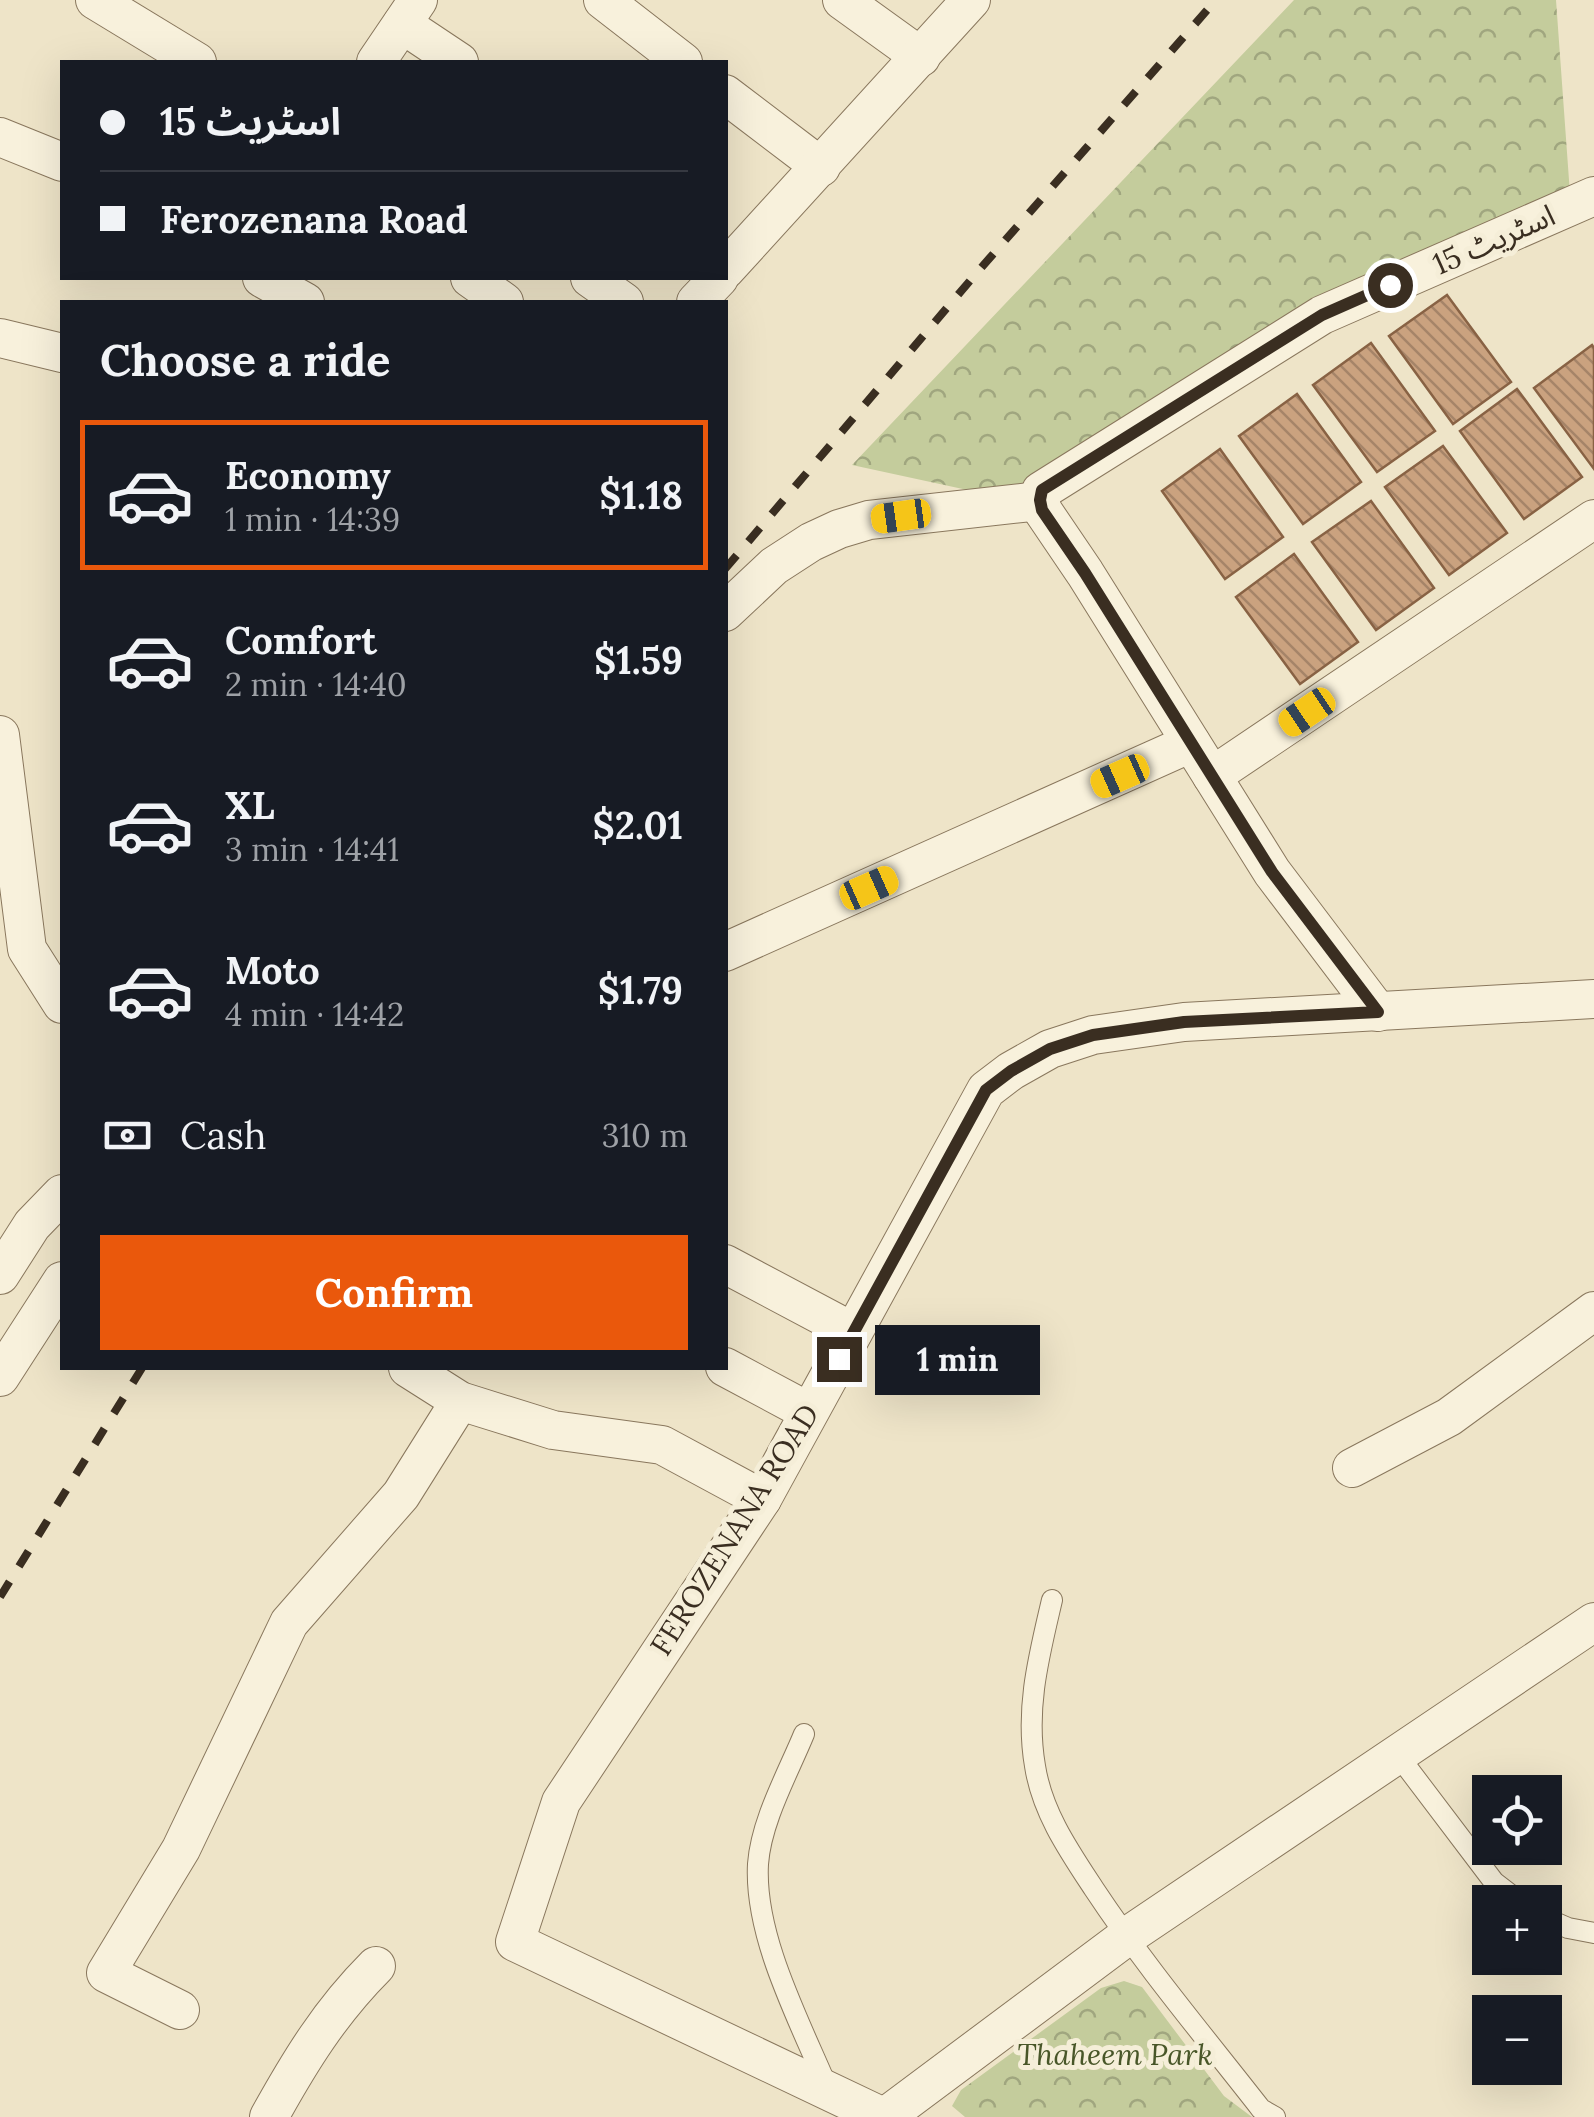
<!DOCTYPE html>
<html lang="en">
<head>
<meta charset="utf-8">
<style>
	body { margin:0; font-family:Lora,"Noto Sans Arabic",serif; background:#242831; color:#f1f3f6; height:100vh; display:flex; flex-direction:column; font-size:38px; white-space:nowrap }
	* { box-sizing:border-box; margin:0 }
	p { font-size:32px; color:#9ea1a6 }
	.icon { flex:none; width:55px; height:55px; fill:none; stroke:currentColor; stroke-width:2; stroke-linecap:round; stroke-linejoin:round }
	.map { position:relative; flex:1; overflow:hidden }
	.side { position:absolute; left:60px; top:300px; width:668px; height:1070px; display:flex; flex-direction:column; background:#171b24; border-radius:0px; box-shadow:0 10px 40px #0002 }
	.side>* { flex:none }
	.hud { position:absolute; left:60px; top:60px; width:668px; height:220px; border-radius:0px; box-shadow:0 10px 40px #0002; display:grid; align-content:center; height:220px; padding:0 40px; background:#171b24 }
	.tools { position:absolute; left:1472px; top:1775px; display:grid; gap:20px }
	.tools a { display:grid; place-items:center; width:90px; height:90px; border-radius:0px; background:#171b24; box-shadow:0 10px 40px #0002; font-size:50px }
	.end { position:absolute; width:45px; height:45px; margin:-22px; border:12px solid #3a2e21; background:#fff; box-shadow:0 0 0 5px #fff }
	.from { border-radius:50% }
	.bubble { position:absolute; height:70px; border-radius:0px; background:#171b24; box-shadow:0 10px 40px #0002; font-size:32px; font-weight:700; line-height:70px; text-align:center }
	.car { position:absolute; width:30px; height:60px; margin:-30px -15px; border-radius:12px; box-shadow:0 0 8px 2px #0007; background:linear-gradient(#f5c518 24%,#345 0 40%,#f5c518 0 76%,#345 0 86%,#f5c518 0) }
	.hud b { display:flex; align-items:center; gap:35px; height:95px; font-size:38px }
	.hud b+b { border-top:2px solid #363941 }
	.hud i { width:25px; height:25px; background:#f1f3f6 }
	ul { padding:0; list-style:none }
	li { display:flex; align-items:center; gap:30px; height:150px; margin:0 20px 15px; padding:0 20px; border:5px solid transparent; border-radius:0px }
	li div { flex:1 }
	li b { display:block; font-size:38px }
	li em { font-style:normal; font-weight:700 }
	li.on { border-color:#ea580c }
	li>.icon { width:90px; height:90px; stroke-width:1.5 }
	h2 { padding:0 40px; font-size:45px; line-height:120px }
	.pay { display:flex; align-items:center; gap:25px; height:110px; padding:0 40px; font-size:38px }
	.pay p { margin-inline-start:auto }
	.action { display:flex; gap:20px; margin-top:auto; padding:20px 40px }
	.action a { flex:1; height:115px; border-radius:0px; background:#ea580c; color:#fff; font-size:40px; font-weight:700; line-height:115px; text-align:center }
	.map>svg:first-child { display:block }
	.park { fill:url(#park-crowns) }
	.building { fill:url(#building-back-hatch); stroke:#886244; stroke-width:2.5 }
	.lines { fill:none; stroke-linecap:round; stroke-linejoin:round }
	.service-casing { stroke:#89775d; stroke-width:22 }
	.minor-casing { stroke:#89775d; stroke-width:40 }
	.service { stroke:#f8f1dc; stroke-width:20 }
	.minor { stroke:#f8f1dc; stroke-width:38 }
	.rail { stroke:#3a2e21; stroke-width:8; stroke-dasharray:18 18; stroke-linecap:butt }
	.route { stroke:#3a2e21; stroke-width:12 }
	.labels { text-anchor:middle; stroke-width:10; stroke-linejoin:round; paint-order:stroke }
	.street-label { font-size:30px; fill:#3a2e21; stroke:#f5eed8 }
	.park-label { font-size:30px; font-style:italic; fill:#485628; stroke:#f5eed8 }
</style>
</head>
<body>
<div class="map">
<svg width="1594" height="2117" viewBox="0 0 1594 2117">
	<defs>
		<pattern id="park-crowns" width="20" height="18" patternUnits="userSpaceOnUse" patternTransform="scale(2.5)"><rect width="20" height="18" fill="#c4cc9c"/><path d="M2 6a3 3 0 1 1 6 0M12 15a3 3 0 1 1 6 0" fill="none" stroke="#a0a67f"/></pattern>
		<pattern id="building-back-hatch" width="6" height="6" patternUnits="userSpaceOnUse" patternTransform="scale(2.5)"><rect width="6" height="6" fill="#caa27f"/><path d="M-1 5l2 2M0 0l6 6M5-1l2 2" fill="none" stroke="#a58468"/></pattern>
	</defs>
	<rect width="100%" height="100%" fill="#eee4c8"/>
	<g class="park">
		<polygon points="1294,0 1556,0 1570,194 1314,297 1223,362 1009,499 852,465"/>
		<polygon points="1124,1981 1142,1987 1224,2096 1252,2117 965,2117 952,2106 961,2090 1101,1988"/>
	</g>
	<g class="building">
		<polygon points="1447,295 1511,382 1453,424 1389,336"/>
		<polygon points="1371,343 1435,431 1377,472 1313,385"/>
		<polygon points="1592,345 1594,348 1594,469 1534,388"/>
		<polygon points="1517,389 1582,477 1524,519 1460,431"/>
		<polygon points="1297,394 1361,482 1303,524 1239,436"/>
		<polygon points="1443,446 1507,533 1449,575 1385,487"/>
		<polygon points="1220,449 1283,537 1225,579 1162,491"/>
		<polygon points="1371,501 1434,588 1376,630 1312,542"/>
		<polygon points="1294,554 1358,642 1300,684 1236,597"/>
	</g>
	<g class="lines">
		<defs>
			<g id="service">
				<path d="M 1052,1600 C 1039,1656 1025,1708 1035,1766 C 1042,1812 1069,1851 1094,1889 C 1145,1966 1204,2036 1261,2109 L 1275,2117"/>
				<path d="M 804,1734 C 788,1773 761,1821 758,1864 C 754,1937 800,2022 828,2089"/>
				<polyline points="1397,1754 1494,1882 1520,1902"/>
				<polyline points="1545,1918 1568,1928 1594,1933"/>
			</g>
			<g id="minor">
				<polyline points="95,0 197,62"/>
				<polyline points="603,0 683,62"/>
				<polyline points="842,0 921,57"/>
				<polyline points="402,24 459,62"/>
				<polyline points="376,62 418,0"/>
				<polyline points="725,94 821,167"/>
				<polyline points="0,137 62,162"/>
				<polyline points="725,270 971,0"/>
				<polyline points="262,278 305,302"/>
				<polyline points="470,278 504,302"/>
				<polyline points="590,278 624,302"/>
				<polyline points="696,302 719,278"/>
				<polyline points="0,338 62,353"/>
				<polyline points="1040,501 1041,491 1322,315 1594,196"/>
				<polyline points="1040,501 1043,511 1085,573 1272,872 1378,1012"/>
				<polyline points="725,612 774,566 811,542 839,529 869,520 1040,501"/>
				<polyline points="0,735 27,949 62,1004"/>
				<polyline points="1212,776 1594,519"/>
				<polyline points="725,952 1191,743"/>
				<polyline points="725,1264 853,1332"/>
				<polyline points="0,1275 32,1225 62,1194"/>
				<polyline points="725,1367 809,1412"/>
				<polyline points="408,1368 460,1401 553,1430 662,1445 762,1499"/>
				<polyline points="0,1377 62,1281"/>
				<polyline points="1352,1468 1449,1417 1594,1311"/>
				<polyline points="180,2010 106,1973 181,1849 289,1623 401,1495 460,1401"/>
				<path d="M 269,2117 C 300,2061 330,2012 376,1966"/>
				<polyline points="883,2117 515,1942 561,1802 762,1499 986,1090 1011,1071 1050,1049 1093,1035 1184,1022 1594,999"/>
				<polyline points="885,2117 1126,1937 1594,1622"/>
			</g>
		</defs>
		<use href="#service" class="service-casing"/>
		<use href="#minor" class="minor-casing"/>
		<use href="#service" class="service"/>
		<use href="#minor" class="minor"/>
		<g class="rail">
			<polyline points="725,569 980,269 1216,0"/>
			<polyline points="0,1597 142,1368"/>
		</g>
	</g>
	<g class="lines">
		<polyline class="route" points="839,1359 986,1090 1011,1071 1050,1049 1093,1035 1184,1022 1378,1012 1272,872 1085,573 1042,510 1040,500 1042,490 1322,315 1390,285"/>
	</g>
	<g class="labels">
		<g class="street-label">
			<text transform="translate(1494 240) rotate(-24)" y="10">اسٹریٹ 15</text>
			<text transform="translate(735 1530) rotate(-58)" y="10">FEROZENANA ROAD</text>
		</g>
		<g class="park-label">
			<text x="1115" y="2065">Thaheem Park</text>
		</g>
	</g>
</svg>
<div class="tools">
<a><svg class="icon" aria-label="locate" viewBox="0 0 24 24"><circle cx="12" cy="12" r="6"/><path d="M12 2v4M12 18v4M2 12h4M18 12h4"/></svg></a>
<a>+</a>
<a>−</a>
</div>
<i class="end from" style="left:1390px;top:285px"></i>
<i class="end" style="left:839px;top:1359px"></i>
<div class="bubble" style="left:875px;top:1325px;width:165px">1 min</div>
<i class="car" style="left:901px;top:516px;rotate:262deg"></i>
<i class="car" style="left:1307px;top:712px;rotate:236deg"></i>
<i class="car" style="left:1120px;top:776px;rotate:246deg"></i>
<i class="car" style="left:869px;top:888px;rotate:66deg"></i>
<div class="hud">
<b><i class="from"></i>اسٹریٹ 15</b>
<b><i></i>Ferozenana Road</b>
</div>
<section class="side">
<h2>Choose a ride</h2>
<ul>
<li class="on"><svg class="icon" aria-label="car" viewBox="0 0 24 24"><path d="M5 17H2v-5l4-1 3-4h7l3 4 3 1v5h-3M9 17h6M6 11h13"/><circle cx="7" cy="17" r="2"/><circle cx="17" cy="17" r="2"/></svg><div><b>Economy</b><p>1 min · 14:39</p></div><em>$1.18</em></li>
<li><svg class="icon" aria-label="car" viewBox="0 0 24 24"><path d="M5 17H2v-5l4-1 3-4h7l3 4 3 1v5h-3M9 17h6M6 11h13"/><circle cx="7" cy="17" r="2"/><circle cx="17" cy="17" r="2"/></svg><div><b>Comfort</b><p>2 min · 14:40</p></div><em>$1.59</em></li>
<li><svg class="icon" aria-label="car" viewBox="0 0 24 24"><path d="M5 17H2v-5l4-1 3-4h7l3 4 3 1v5h-3M9 17h6M6 11h13"/><circle cx="7" cy="17" r="2"/><circle cx="17" cy="17" r="2"/></svg><div><b>XL</b><p>3 min · 14:41</p></div><em>$2.01</em></li>
<li><svg class="icon" aria-label="car" viewBox="0 0 24 24"><path d="M5 17H2v-5l4-1 3-4h7l3 4 3 1v5h-3M9 17h6M6 11h13"/><circle cx="7" cy="17" r="2"/><circle cx="17" cy="17" r="2"/></svg><div><b>Moto</b><p>4 min · 14:42</p></div><em>$1.79</em></li>
</ul>
<div class="pay"><svg class="icon" aria-label="cash" viewBox="0 0 24 24"><path d="M3 7h18v10H3z"/><circle cx="12" cy="12" r="2"/></svg>Cash<p>310 m</p></div>
<div class="action"><a>Confirm</a></div>
</section>
</div>
</body>
</html>
